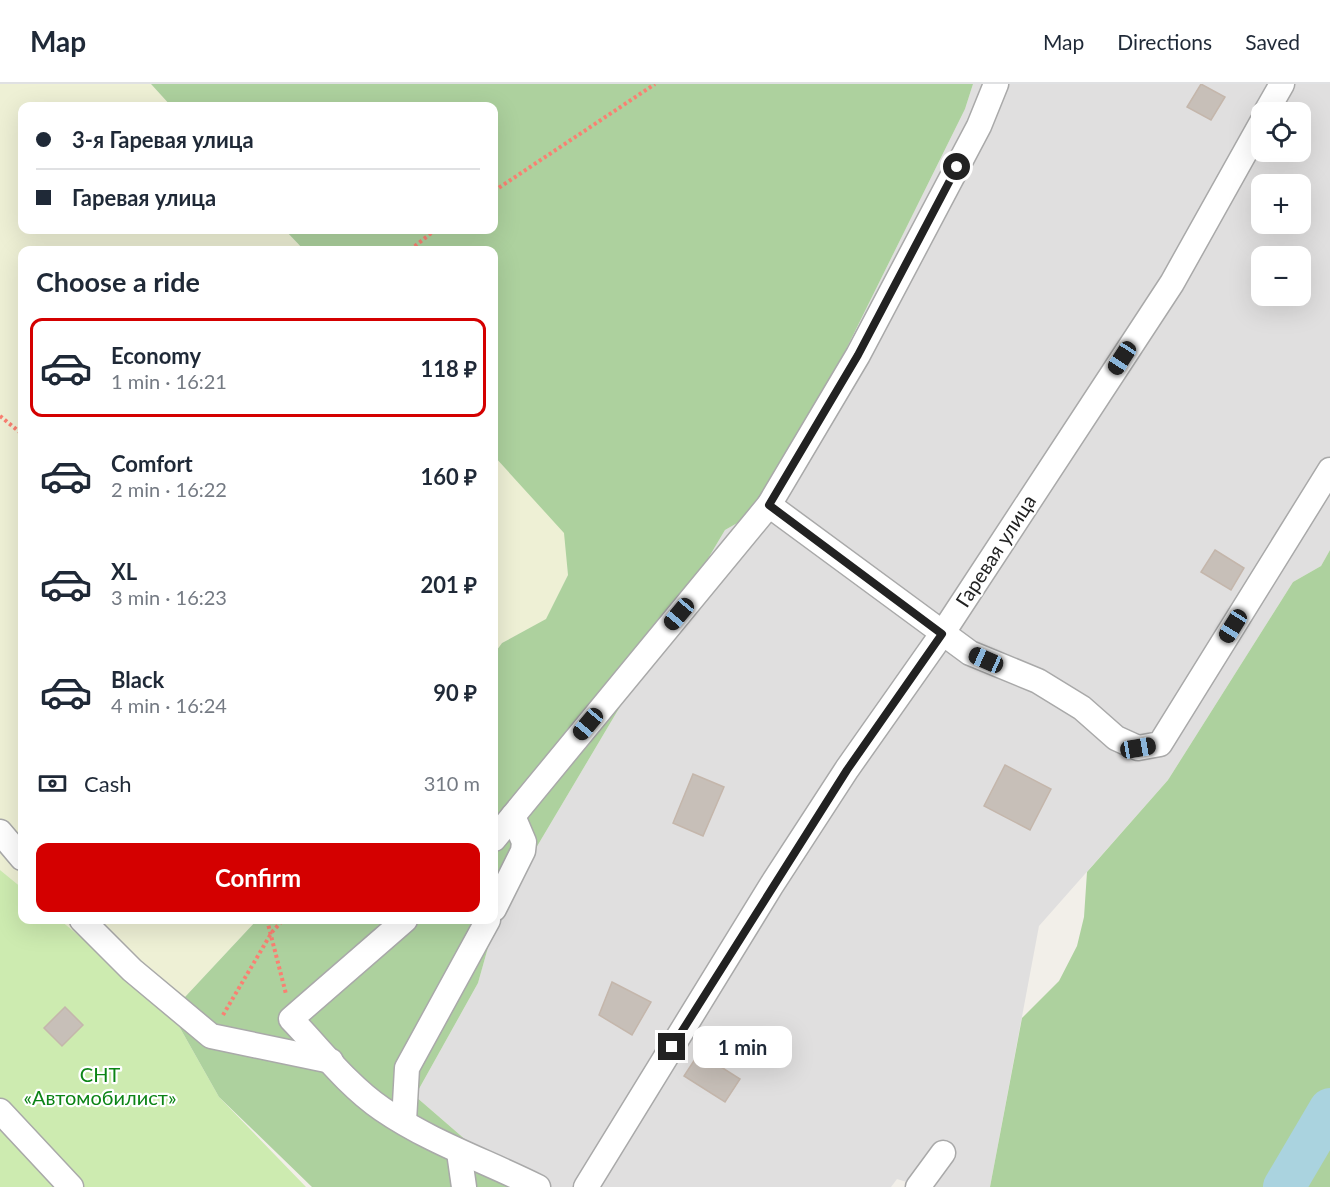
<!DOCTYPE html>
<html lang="en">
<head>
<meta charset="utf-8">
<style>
	body { margin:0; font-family:Lato,sans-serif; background:#f6f6f7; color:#1f2937; height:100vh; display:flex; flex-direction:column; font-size:22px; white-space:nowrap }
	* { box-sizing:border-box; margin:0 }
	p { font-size:20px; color:#747a83 }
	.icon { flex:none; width:33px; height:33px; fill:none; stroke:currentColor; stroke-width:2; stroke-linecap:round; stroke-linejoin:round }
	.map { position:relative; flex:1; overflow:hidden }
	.side { position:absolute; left:18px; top:162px; width:480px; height:678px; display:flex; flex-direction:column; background:#fff; border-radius:12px; box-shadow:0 6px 24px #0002 }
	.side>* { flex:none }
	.guide { position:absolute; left:18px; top:18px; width:480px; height:132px; border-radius:12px; box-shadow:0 6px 24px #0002; display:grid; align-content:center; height:132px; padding:0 18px; background:#fff }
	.tools { position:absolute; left:1251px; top:18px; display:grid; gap:12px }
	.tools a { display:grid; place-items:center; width:60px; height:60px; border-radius:12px; background:#fff; box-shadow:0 6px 24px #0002; font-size:30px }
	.end { position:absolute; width:27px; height:27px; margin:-14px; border:8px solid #222; background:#fff; box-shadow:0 0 0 3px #fff }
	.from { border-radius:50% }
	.bubble { position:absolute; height:42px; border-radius:12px; background:#fff; box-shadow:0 6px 24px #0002; font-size:20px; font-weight:700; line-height:42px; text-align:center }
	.car { position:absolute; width:18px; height:36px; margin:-18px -9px; border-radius:8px; box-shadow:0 0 4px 2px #0007; background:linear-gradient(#222 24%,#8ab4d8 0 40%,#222 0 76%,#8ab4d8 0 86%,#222 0) }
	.guide b { display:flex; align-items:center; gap:21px; height:57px; font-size:22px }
	.guide b+b { border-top:2px solid #e0e1e3 }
	.guide i { width:15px; height:15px; background:#1f2937 }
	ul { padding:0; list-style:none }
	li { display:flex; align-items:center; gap:18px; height:99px; margin:0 12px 9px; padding:0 6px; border:3px solid transparent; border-radius:12px }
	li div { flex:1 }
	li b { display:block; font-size:22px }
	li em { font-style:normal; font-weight:700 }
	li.current { border-color:#d40000 }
	li>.icon { width:54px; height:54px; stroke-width:1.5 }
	h2 { padding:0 18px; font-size:27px; line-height:72px }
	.pay { display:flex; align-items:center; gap:15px; height:66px; padding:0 18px; font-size:22px }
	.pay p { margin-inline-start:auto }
	.primary-button { display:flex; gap:12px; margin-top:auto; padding:12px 18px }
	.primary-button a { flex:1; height:69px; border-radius:12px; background:#d40000; color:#fff; font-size:24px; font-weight:700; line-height:69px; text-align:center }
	header { display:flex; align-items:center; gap:36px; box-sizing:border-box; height:84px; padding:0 30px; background:#fff; border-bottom:2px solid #e0e1e3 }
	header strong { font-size:28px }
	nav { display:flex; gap:33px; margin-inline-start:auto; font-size:21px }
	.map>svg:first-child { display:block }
	.residential { fill:#e0dfdf; fill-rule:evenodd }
	.farmland { fill:#eef0d5 }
	.grass { fill:#cdebb0 }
	.forest { fill:#add19e }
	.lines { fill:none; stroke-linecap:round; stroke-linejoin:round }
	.river { stroke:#aad3df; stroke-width:42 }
	.building { fill:#c7bfb8; stroke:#c4b6ab; stroke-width:1.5 }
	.minor-casing { stroke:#a9a9a9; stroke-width:27 }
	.path { stroke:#fa8072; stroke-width:4; stroke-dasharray:3 3; stroke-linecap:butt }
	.minor { stroke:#fff; stroke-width:24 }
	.route { stroke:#222; stroke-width:8 }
	.labels { text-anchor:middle; stroke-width:4.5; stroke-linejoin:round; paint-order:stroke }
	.street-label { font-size:20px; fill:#222; stroke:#fff }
	.park-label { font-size:20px; fill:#0c8416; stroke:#fff }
</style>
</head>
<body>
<header>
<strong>Map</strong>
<nav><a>Map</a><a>Directions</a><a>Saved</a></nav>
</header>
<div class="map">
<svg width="1330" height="1103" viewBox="0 0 1330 1103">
	<rect width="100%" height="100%" fill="#f2efe9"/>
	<path class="residential" d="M 973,0 L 1330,0 L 1330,466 L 1321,482 L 1293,498 L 1168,696 L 1039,842 L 990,1103 L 922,1103 L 897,1095 L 891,1103 L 520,1103 L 415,1012 L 478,899 L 498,828 L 725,446 L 769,421 L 965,25 ZM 1262,28 L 1300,28 L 1300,68 L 1262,68 ZM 1262,100 L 1300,100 L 1300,140 L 1262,140 ZM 1262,172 L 1300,172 L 1300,212 L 1262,212 Z"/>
	<g class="farmland">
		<polygon points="0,0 151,0 171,22 22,22 22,146 285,146 304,166 22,166 22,804 0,786"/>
		<polygon points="494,372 565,449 568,491 547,535 502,559 494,570"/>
		<polygon points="60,836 257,836 171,928"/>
	</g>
	<polygon class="grass" points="0,786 22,804 22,836 60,836 171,928 219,1013 306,1103 0,1103"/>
	<g class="forest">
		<polygon points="151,0 973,0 965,25 769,421 725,446 498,828 478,899 415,1012 520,1103 312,1103 219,1013 171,928 257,836 494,836 494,570 502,559 546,535 568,491 564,449 494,372 494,166 304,166 285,146 494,146 494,22 171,22"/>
		<polygon points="1330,466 1330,1103 990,1103 1022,934 1059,897 1077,862 1084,833 1087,788 1168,696 1293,498 1321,482"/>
	</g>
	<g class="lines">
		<polyline class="river" points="1284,1103 1330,1025"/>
	</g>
	<g class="building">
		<polygon points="1201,0 1225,13 1211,36 1187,23"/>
		<polygon points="1215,466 1244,484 1231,506 1201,488"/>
		<polygon points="1005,681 1051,705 1030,746 984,722"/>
		<polygon points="693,690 724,703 703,752 673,739"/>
		<polygon points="612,898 651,918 632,951 599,931"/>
		<polygon points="65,923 83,941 62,962 44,944"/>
		<polygon points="699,969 740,995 725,1018 684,992"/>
	</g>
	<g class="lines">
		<defs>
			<g id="minor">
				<polyline points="1266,28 1282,0"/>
				<polyline points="769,421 970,569 1038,597 1082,624 1116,654 1138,664 1160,660 1330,386"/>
				<polyline points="0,748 22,774"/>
				<polyline points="494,755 769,421 858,271 979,42 996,0"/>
				<polyline points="494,825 523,767 524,758 513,732"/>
				<polyline points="82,836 132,886 211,952 331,977"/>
				<path d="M 405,836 L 291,935 C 320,965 347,1001 382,1025 C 430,1058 486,1077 538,1103"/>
				<polyline points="0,1027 71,1103"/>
				<polyline points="404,1037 407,984 488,836"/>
				<polyline points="459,1068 464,1103"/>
				<polyline points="586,1103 771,802 847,685 942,550 1172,199 1262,38"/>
				<polyline points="918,1103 943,1069"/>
			</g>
		</defs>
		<use href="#minor" class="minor-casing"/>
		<g class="path">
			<polyline points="494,107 655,0"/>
			<polyline points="410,166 435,146"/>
			<polyline points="0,332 22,350"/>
			<polyline points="267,836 286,910"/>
			<polyline points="223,931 272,848 283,836"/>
		</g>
		<use href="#minor" class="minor"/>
	</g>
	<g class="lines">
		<polyline class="route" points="672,963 847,686 942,550 769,421 858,271 957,83"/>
	</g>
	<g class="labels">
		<g class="street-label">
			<text transform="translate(996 467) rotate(-57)" y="7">Гаревая улица</text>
		</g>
		<g class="park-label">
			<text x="100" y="998">СНТ<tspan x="100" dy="23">«Автомобилист»</tspan></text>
		</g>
	</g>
</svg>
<div class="tools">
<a><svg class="icon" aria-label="locate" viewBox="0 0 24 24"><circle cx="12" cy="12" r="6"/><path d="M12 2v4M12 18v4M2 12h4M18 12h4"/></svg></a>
<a>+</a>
<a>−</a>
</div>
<i class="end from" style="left:957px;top:83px"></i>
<i class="end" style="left:672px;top:963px"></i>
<div class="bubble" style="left:693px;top:942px;width:99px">1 min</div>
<i class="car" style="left:1122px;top:274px;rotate:213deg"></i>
<i class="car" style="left:679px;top:530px;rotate:220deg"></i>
<i class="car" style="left:1233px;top:542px;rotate:212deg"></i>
<i class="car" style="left:986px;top:576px;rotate:294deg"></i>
<i class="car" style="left:588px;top:640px;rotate:220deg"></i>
<i class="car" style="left:1138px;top:664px;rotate:80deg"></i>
<div class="guide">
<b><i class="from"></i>3-я Гаревая улица</b>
<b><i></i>Гаревая улица</b>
</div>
<section class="side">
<h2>Choose a ride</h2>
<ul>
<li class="current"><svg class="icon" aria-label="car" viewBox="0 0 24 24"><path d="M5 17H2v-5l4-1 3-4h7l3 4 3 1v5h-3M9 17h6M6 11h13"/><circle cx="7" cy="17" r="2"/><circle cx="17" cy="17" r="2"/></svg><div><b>Economy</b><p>1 min · 16:21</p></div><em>118 ₽</em></li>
<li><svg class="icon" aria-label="car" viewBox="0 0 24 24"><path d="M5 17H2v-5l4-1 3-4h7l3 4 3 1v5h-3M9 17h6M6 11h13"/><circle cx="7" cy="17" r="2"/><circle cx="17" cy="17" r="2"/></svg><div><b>Comfort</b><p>2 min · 16:22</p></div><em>160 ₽</em></li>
<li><svg class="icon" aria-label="car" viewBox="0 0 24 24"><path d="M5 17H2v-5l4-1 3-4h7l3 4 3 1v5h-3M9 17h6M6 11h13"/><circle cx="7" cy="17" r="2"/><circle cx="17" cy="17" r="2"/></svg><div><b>XL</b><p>3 min · 16:23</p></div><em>201 ₽</em></li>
<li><svg class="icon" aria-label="car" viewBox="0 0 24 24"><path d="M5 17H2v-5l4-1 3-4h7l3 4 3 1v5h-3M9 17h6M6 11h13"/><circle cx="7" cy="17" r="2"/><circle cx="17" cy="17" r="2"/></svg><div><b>Black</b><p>4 min · 16:24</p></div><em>90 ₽</em></li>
</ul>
<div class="pay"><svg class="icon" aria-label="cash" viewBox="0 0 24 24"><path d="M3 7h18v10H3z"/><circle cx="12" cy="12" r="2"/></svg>Cash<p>310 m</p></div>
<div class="primary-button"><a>Confirm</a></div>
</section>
</div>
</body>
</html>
